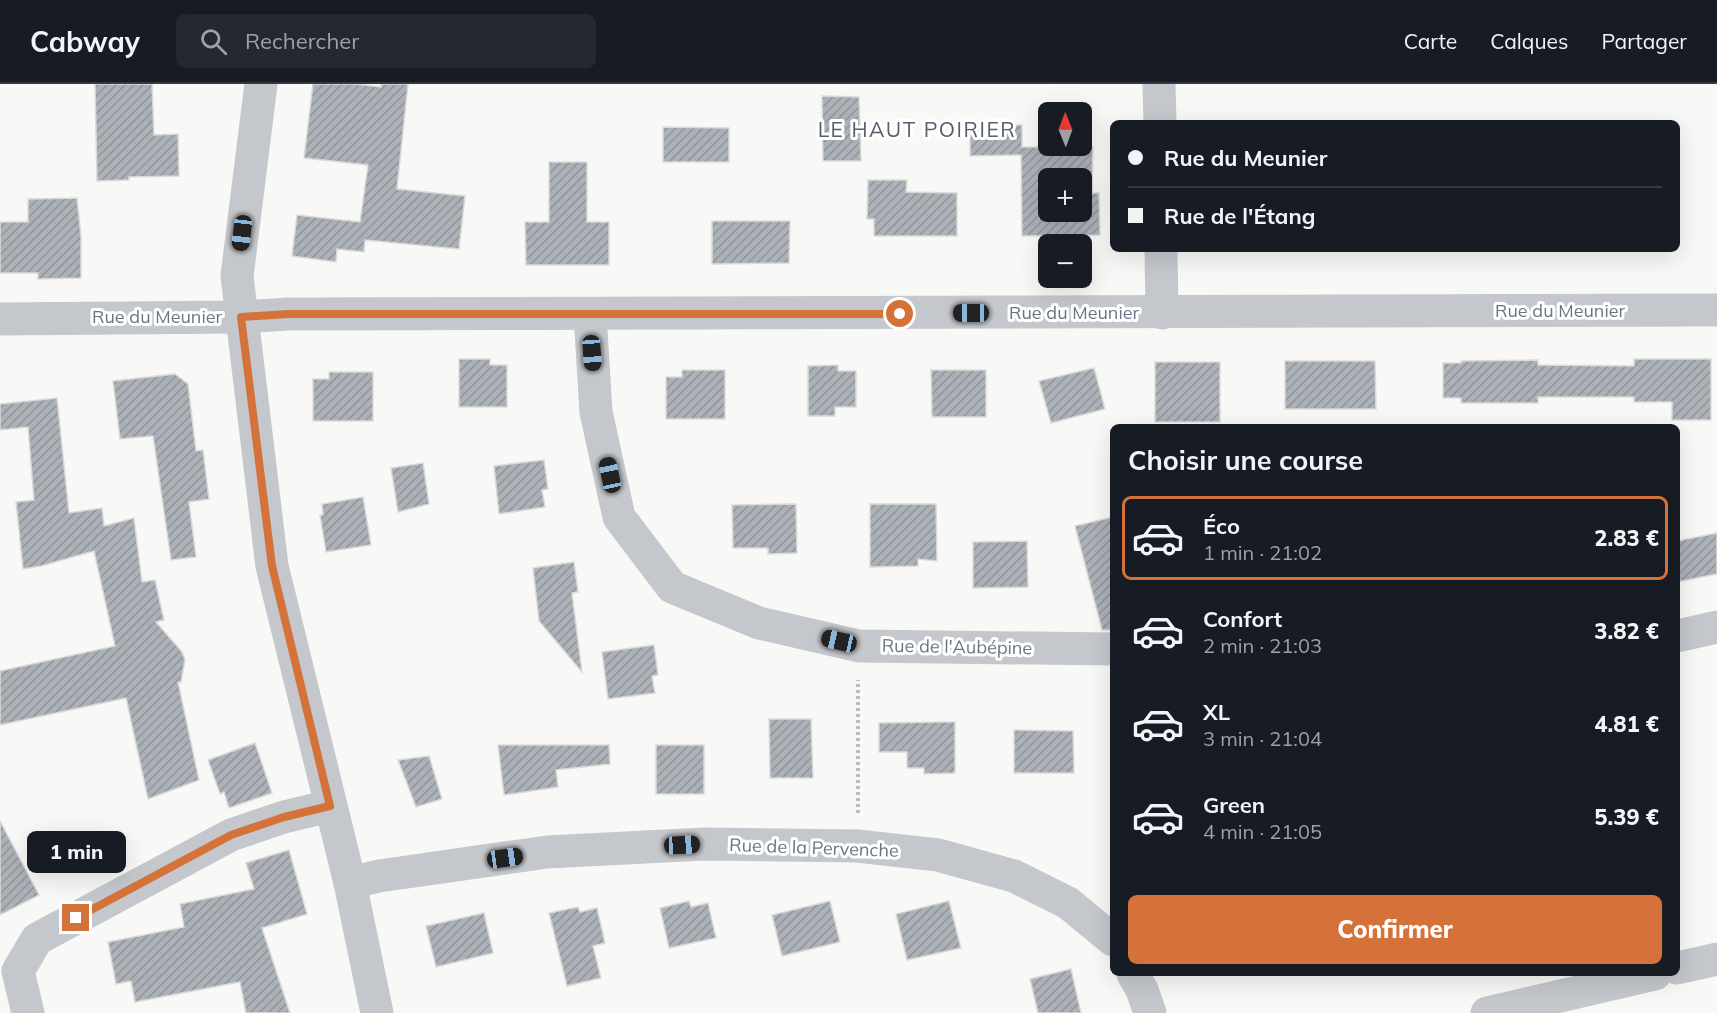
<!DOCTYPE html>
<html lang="fr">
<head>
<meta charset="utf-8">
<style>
	body { margin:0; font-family:Mulish,sans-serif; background:#242831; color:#f1f3f6; height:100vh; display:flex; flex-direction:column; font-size:22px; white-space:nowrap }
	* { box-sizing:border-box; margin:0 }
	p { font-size:20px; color:#9ea1a6 }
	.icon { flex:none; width:33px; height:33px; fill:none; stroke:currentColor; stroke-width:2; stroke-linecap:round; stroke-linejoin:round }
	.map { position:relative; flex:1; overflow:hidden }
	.sheet { position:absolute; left:1110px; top:340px; width:570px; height:552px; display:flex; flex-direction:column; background:#171b24; border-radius:9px; box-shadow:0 6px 24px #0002 }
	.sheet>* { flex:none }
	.hud { position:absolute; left:1110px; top:36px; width:570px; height:132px; border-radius:9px; box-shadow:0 6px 24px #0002; display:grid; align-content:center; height:132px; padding:0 18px; background:#171b24 }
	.needle { width:39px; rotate:359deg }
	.tools { position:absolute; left:1038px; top:18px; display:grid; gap:12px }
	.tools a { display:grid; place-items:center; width:54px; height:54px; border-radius:9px; background:#171b24; box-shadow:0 6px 24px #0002; font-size:30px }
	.end { position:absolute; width:27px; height:27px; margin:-14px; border:8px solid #d4723a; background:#fff; box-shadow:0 0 0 3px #fff }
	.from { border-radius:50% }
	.bubble { position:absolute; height:42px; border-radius:9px; background:#171b24; box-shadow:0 6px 24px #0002; font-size:20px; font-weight:800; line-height:42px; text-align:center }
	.car { position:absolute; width:18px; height:36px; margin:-18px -9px; border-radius:8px; box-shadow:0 0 4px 2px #0007; background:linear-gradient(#222 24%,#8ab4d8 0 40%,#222 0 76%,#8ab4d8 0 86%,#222 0) }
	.hud b { display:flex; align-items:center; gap:21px; height:57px; font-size:22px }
	.hud b+b { border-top:2px solid #363941 }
	.hud i { width:15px; height:15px; background:#f1f3f6 }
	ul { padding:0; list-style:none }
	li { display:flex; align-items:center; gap:18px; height:84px; margin:0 12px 9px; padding:0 6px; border:3px solid transparent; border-radius:9px }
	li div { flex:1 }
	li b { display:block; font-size:22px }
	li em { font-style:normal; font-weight:800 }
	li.selected { border-color:#d4723a }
	li>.icon { width:54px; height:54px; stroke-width:1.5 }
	h2 { padding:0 18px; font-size:27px; line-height:72px }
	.cta { display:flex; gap:12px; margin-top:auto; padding:12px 18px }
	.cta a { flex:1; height:69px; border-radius:9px; background:#d4723a; color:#fff; font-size:24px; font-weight:800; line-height:69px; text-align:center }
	header { display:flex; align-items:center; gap:36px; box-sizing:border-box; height:84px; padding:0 30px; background:#171b24; border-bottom:2px solid #363941 }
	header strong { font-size:28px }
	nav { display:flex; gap:33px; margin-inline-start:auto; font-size:21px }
	.search { width:420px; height:54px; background:#242831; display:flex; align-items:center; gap:15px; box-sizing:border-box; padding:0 21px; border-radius:9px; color:#9ea1a6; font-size:22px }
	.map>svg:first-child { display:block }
	.building { fill:url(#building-hatch); stroke:#dadad8; stroke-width:1.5; fill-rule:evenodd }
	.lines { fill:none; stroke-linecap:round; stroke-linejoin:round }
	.path { stroke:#bcbec1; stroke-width:4; stroke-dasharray:3 3; stroke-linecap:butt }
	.minor { stroke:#c4c7cb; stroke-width:33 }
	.route { stroke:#d4723a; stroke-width:8 }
	.labels { text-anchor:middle; stroke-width:6; stroke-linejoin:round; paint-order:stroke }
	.street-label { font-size:18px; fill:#6a7584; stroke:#fff }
	.quarter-label { font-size:21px; letter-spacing:1.5px; fill:#575f6a; stroke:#fff }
</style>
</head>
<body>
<header>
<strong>Cabway</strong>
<div class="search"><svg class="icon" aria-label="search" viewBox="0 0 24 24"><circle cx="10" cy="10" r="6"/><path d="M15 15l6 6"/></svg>Rechercher</div>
<nav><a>Carte</a><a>Calques</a><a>Partager</a></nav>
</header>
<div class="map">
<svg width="1717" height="929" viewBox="0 0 1717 929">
	<defs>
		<pattern id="building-hatch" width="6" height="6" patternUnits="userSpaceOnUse" patternTransform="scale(1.5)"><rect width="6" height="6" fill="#acb1b8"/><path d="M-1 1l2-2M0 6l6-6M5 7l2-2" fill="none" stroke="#90959b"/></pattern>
	</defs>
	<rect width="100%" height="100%" fill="#f8f8f6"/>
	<g class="building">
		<polygon points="95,0 152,0 154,51 178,50 179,92 129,93 129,96 97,97"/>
		<polygon points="313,0 355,0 381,3 381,0 408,0 397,105 465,112 459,165 365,156 364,168 337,165 336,178 292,172 297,131 360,138 368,81 304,74"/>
		<polygon points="822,12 859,13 861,77 823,77"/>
		<path d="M 1022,41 L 1022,63 L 1093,63 L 1092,109 L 1099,109 L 1100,151 L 1022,152 L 1021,71 L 970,72 L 970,42 ZM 1048,94 L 1082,94 L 1082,128 L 1048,128 Z"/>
		<polygon points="663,43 729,44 729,78 663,78"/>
		<polygon points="549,78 587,78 587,138 609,138 609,181 526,181 525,138 549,138"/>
		<polygon points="868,96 907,96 906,108 957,109 957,152 874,152 874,135 867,135"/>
		<polygon points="77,114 81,152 81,194 38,195 38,189 0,189 0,138 28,138 28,115"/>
		<polygon points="712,137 790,137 789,179 712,180"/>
		<polygon points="459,275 490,275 490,281 507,281 507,323 459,323"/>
		<polygon points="1634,275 1711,275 1711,336 1672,336 1672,318 1634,318 1634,313 1538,313 1538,319 1461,319 1461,314 1443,314 1443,279 1461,279 1461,277 1538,276 1538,281 1634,282"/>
		<polygon points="1285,277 1375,277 1376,325 1285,325"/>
		<rect x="1155" y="278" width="65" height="60"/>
		<polygon points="838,281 838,287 856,287 856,323 835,323 835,332 808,332 808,282"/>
		<polygon points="1094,284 1105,325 1051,339 1039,297"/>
		<polygon points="682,286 725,286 725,335 666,335 666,293 682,293"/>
		<polygon points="931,286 986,286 986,333 932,333"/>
		<polygon points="329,288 373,288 373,337 313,337 313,295 329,295"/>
		<polygon points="175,290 188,300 196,367 203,366 209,415 189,418 196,473 171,476 153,352 120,355 113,297"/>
		<polygon points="57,314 69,429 102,424 104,442 134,434 142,498 155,496 164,536 156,538 182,568 185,576 181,598 178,598 199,696 148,715 126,614 0,641 0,587 115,562 94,467 41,482 23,485 16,418 34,416 28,343 0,346 0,320"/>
		<polygon points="544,376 548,405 542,406 545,423 499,430 494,382"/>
		<polygon points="423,379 429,420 398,428 391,384"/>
		<polygon points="363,413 371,461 326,468 320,431 323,431 322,420"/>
		<polygon points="796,420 797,469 768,470 768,464 733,464 732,421"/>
		<polygon points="870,420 936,420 937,477 918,475 918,482 870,483"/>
		<polygon points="1113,433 1113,546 1102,546 1075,442"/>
		<polygon points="1717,449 1717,490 1677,498 1677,457"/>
		<polygon points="1027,457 1028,503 973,504 973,458"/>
		<polygon points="574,478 578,508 572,509 582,588 539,537 533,484"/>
		<polygon points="654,561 658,591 652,592 655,609 608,615 602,568"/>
		<polygon points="769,635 811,635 813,694 770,694"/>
		<polygon points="941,638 955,638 955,689 924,690 924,684 907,684 907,668 879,668 879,639"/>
		<polygon points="1014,646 1073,647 1074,689 1014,689"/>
		<polygon points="255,659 272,709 229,724 224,708 220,710 208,676"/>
		<polygon points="498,661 609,661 610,680 556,686 558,703 504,711"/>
		<rect x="656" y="661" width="48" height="49"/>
		<polygon points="429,672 442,715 416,723 398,676"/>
		<polygon points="0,737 39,811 0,831"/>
		<polygon points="289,766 307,830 262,844 290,929 246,929 240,898 135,918 131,897 116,900 108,858 184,843 180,820 254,805 246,779"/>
		<polygon points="689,817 691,823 708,819 716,854 669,864 660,824"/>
		<polygon points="830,817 840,858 782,872 772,831"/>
		<polygon points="949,817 961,864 907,876 896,830"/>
		<polygon points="578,823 580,828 597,824 605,859 593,862 601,894 567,902 549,829"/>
		<polygon points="484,829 493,869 436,883 426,842"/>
		<polygon points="1071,885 1081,929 1038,929 1030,895"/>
	</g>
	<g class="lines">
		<polyline class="path" points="858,729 858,596"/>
		<g class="minor">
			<polyline points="261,0 237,192 272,482 350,799 377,929"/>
			<polyline points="1159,0 1160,39"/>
			<polyline points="1161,165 1162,229"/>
			<polyline points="590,230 596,328 619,433 672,503 759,539 859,562 1113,565"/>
			<polyline points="0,235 241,233 288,230 1717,226"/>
			<polyline points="1677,552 1717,543"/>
			<polyline points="350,799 379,792 547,768 705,760 857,762 938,771 1014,792 1068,819 1113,856"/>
			<polyline points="1677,884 1717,875"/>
			<polyline points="1133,890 1142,906 1150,929"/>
			<polyline points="28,929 18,887 37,855 231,751 284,733 330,722"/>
			<polyline points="1487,929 1655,890"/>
		</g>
	</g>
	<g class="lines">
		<polyline class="route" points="76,834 231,751 284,733 330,722 272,482 241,233 288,230 900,230"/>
	</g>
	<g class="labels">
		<g class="street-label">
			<text x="1560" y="233">Rue du Meunier</text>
			<text x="1074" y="235">Rue du Meunier</text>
			<text x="157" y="239">Rue du Meunier</text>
			<text transform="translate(957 563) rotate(1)" y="6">Rue de l'Aubépine</text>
			<text transform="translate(814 764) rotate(2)" y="6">Rue de la Pervenche</text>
		</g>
		<g class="quarter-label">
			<text x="917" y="53">LE HAUT POIRIER</text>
		</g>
	</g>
</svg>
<div class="tools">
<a><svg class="needle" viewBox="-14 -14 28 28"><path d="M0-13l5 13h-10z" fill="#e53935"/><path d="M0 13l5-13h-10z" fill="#9ea1a6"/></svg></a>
<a>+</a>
<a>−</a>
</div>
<i class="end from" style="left:900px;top:230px"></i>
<i class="end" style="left:76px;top:834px"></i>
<div class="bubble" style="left:27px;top:747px;width:99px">1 min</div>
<i class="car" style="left:242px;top:149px;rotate:187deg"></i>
<i class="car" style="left:971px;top:229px;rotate:270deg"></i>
<i class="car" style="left:592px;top:269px;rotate:176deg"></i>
<i class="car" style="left:610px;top:391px;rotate:348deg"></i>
<i class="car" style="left:839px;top:557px;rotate:283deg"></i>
<i class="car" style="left:682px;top:761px;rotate:87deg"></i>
<i class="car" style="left:505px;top:774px;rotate:82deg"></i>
<div class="hud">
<b><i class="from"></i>Rue du Meunier</b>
<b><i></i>Rue de l'Étang</b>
</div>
<section class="sheet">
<h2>Choisir une course</h2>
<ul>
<li class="selected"><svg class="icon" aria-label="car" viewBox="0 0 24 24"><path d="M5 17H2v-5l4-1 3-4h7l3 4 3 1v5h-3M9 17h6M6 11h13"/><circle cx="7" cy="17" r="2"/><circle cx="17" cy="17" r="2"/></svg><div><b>Éco</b><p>1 min · 21:02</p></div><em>2.83 €</em></li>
<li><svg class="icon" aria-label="car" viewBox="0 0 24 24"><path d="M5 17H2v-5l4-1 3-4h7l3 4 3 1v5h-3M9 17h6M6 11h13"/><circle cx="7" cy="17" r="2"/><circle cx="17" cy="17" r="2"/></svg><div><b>Confort</b><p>2 min · 21:03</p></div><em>3.82 €</em></li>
<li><svg class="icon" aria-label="car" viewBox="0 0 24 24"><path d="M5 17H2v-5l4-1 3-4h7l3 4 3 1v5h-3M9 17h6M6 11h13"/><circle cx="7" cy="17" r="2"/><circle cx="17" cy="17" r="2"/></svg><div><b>XL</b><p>3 min · 21:04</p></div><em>4.81 €</em></li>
<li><svg class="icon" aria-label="car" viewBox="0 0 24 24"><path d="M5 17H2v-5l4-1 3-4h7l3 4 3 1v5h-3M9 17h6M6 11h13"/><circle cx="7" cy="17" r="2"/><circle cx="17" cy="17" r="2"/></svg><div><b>Green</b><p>4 min · 21:05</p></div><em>5.39 €</em></li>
</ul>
<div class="cta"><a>Confirmer</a></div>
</section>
</div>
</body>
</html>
